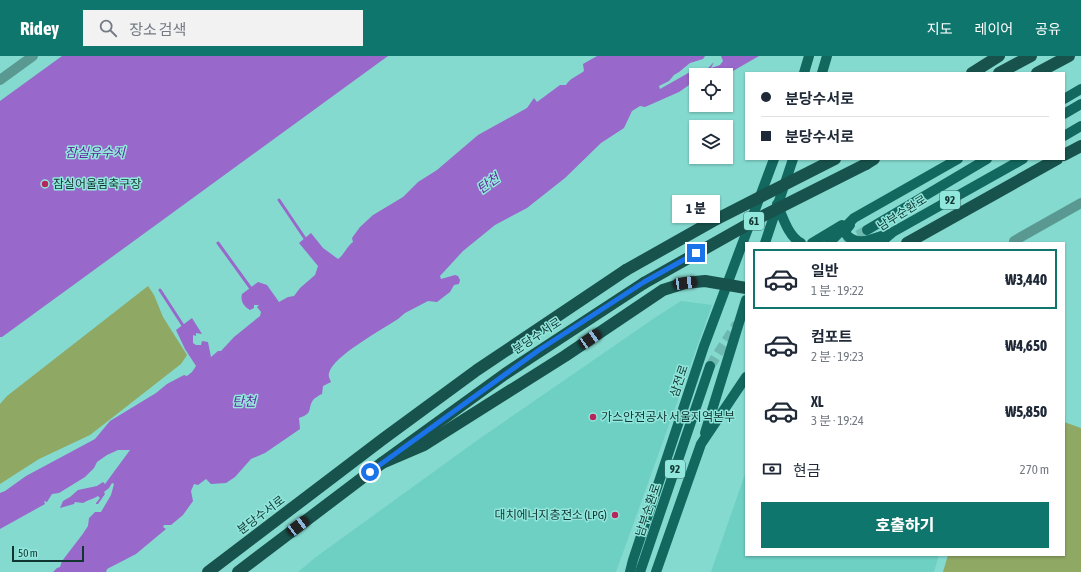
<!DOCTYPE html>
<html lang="ko">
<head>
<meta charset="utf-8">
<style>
	body { margin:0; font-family:"Asap Condensed","Noto Sans KR",sans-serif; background:#f2f2f3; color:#1f2937; height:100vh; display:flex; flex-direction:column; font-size:15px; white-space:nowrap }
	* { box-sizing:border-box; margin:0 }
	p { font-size:13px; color:#747a83 }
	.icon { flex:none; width:22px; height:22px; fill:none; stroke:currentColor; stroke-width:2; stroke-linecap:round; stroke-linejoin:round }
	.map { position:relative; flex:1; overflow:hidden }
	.details { position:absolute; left:745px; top:186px; width:320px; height:314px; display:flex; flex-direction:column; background:#fff; border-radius:0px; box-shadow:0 1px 3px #0004 }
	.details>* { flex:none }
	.hud { position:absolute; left:745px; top:16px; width:320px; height:88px; border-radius:0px; box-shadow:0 1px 3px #0004; display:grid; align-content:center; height:88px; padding:0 16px; background:#fff }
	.buttons { position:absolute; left:689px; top:12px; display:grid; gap:8px }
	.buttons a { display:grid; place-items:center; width:44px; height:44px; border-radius:0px; background:#fff; box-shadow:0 1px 3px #0004; font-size:20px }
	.scale { position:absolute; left:12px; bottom:10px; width:72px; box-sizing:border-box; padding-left:4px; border:2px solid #113632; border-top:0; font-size:11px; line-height:14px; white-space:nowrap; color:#113632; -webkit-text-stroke:3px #92e7dc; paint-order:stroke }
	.end { position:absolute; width:18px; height:18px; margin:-9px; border:5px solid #1a73e8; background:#fff; box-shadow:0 0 0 2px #fff }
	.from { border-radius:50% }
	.bubble { position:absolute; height:28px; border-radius:0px; background:#fff; box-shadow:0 1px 3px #0004; font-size:13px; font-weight:800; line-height:28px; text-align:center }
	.car { position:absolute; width:12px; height:24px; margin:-12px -6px; border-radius:5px; box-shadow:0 0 3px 1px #0007; background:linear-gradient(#222 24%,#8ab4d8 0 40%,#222 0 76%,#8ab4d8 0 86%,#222 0) }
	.hud b { display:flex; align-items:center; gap:14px; height:38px; font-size:15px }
	.hud b+b { border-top:1px solid #e0e1e3 }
	.hud i { width:10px; height:10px; background:#1f2937 }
	ul { padding:7px 0 0; list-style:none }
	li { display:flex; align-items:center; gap:12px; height:60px; margin:0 8px 6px; padding:0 8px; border:2px solid transparent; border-radius:0px }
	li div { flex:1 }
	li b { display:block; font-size:15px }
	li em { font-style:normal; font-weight:800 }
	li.current { border-color:#0f766e }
	li>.icon { width:36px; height:36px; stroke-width:1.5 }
	.pay { display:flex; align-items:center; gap:10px; height:44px; padding:0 16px; font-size:15px }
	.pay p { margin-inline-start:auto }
	.cta { display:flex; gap:8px; margin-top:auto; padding:8px 16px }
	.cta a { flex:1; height:46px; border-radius:0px; background:#0f766e; color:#fff; font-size:16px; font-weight:800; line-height:46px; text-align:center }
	header { display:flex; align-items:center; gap:24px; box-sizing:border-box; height:56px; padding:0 20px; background:#0f766e; color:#fff }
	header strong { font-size:19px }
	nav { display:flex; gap:22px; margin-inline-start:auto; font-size:14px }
	.search { width:280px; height:36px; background:#f2f2f3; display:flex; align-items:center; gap:10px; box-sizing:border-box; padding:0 14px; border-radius:0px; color:#747a83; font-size:15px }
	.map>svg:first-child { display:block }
	.built { fill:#6ecfc3 }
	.green { fill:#8fa864 }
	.water { fill:#9868ca }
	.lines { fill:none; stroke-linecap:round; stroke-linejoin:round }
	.stream { stroke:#9868ca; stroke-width:3 }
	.major-tunnel { stroke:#6eb9b0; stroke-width:10; stroke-dasharray:10 5; stroke-linecap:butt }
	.minor { stroke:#599991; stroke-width:10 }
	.major { stroke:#12675f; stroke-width:10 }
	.highway { stroke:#18524c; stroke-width:12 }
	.highway-bridge { stroke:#18524c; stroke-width:12 }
	.route { stroke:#1a73e8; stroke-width:5 }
	.poi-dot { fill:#b5275a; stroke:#92e7dc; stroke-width:1.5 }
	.labels { text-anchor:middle; stroke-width:3; stroke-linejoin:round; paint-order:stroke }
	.shield { fill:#92e7dc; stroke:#386b65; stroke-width:1 }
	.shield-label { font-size:11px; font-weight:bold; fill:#113632 }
	.poi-label { font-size:12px; fill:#113632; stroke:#92e7dc; text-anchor:start }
	.street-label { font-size:12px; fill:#113632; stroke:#92e7dc }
	.water-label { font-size:13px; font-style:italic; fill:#68269c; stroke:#92e7dc }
</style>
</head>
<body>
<header>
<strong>Ridey</strong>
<div class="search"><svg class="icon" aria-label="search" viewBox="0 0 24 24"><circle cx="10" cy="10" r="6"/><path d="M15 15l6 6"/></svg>장소 검색</div>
<nav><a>지도</a><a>레이어</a><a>공유</a></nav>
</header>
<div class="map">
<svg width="1081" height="516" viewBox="0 0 1081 516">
	<rect width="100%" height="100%" fill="#85dacf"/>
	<g class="built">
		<polygon points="681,245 712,249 616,516 298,516 316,501 479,383 656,261"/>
		<polygon points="746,415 746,499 939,499 934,516 711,516"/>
	</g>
	<g class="green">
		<polygon points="148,230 154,239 163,261 187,299 181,308 90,379 39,403 0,428 0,348 7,340"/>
		<polygon points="1064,366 1081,372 1081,516 943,516 948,499 1064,499"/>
	</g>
	<g class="water">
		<polygon points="62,0 388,0 2,281 0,281 0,45"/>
		<path d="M 597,0 L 705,0 L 703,3 L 690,7 L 679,16 L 674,19 L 669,25 L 659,30 L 660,33 L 690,16 L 694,14 L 696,16 L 708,12 L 714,6 L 711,12 L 720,9 L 723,5 L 721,0 L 759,0 L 726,19 L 696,19 L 696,28 L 692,27 L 679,36 L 645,51 L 640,50 L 632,55 L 624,72 L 601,87 L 565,122 L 527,152 L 495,169 L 463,195 L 440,220 L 441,223 L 455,219 L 458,220 L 460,224 L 459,228 L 454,229 L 450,236 L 437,246 L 428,245 L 405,257 L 398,263 C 383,273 333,300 329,317 C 328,321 330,323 331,326 L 323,330 L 322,338 C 319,339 315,342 313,344 C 307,353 314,357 299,362 L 300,373 L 265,397 L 251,403 L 235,421 L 226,427 L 211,428 L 206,423 L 198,429 L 194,428 L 191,435 L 193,445 L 183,459 L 171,469 L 164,469 L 163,471 L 166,473 L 136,498 L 107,513 L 106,516 L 53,516 L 57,512 L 60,511 L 62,505 L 82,479 L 88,470 L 89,462 L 95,456 L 101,456 L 111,439 L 114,428 L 112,427 L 109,432 L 104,436 L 105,438 L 98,448 L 96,448 L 96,447 L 100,442 L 98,440 C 93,443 88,444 83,447 L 75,446 L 74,448 L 60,452 L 63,445 L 70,441 L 78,434 L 97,430 L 103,426 L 105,428 L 130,394 L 118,394 L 107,399 L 97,406 L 94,412 L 85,421 L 59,437 L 52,438 L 47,446 L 44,445 L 45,448 L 0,473 L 0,437 L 5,435 L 26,420 L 95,383 L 110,365 L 156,337 L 167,328 L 184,319 L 187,320 L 192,316 L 196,310 L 185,293 L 176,274 L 192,262 L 202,278 L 196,277 L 196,280 L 193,279 L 193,287 L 196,289 L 201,289 L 202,285 L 208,286 L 211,301 L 218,295 L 221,295 L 234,281 L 260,260 L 261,256 L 257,251 L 259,249 L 254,249 L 254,252 L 250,254 C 244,251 240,245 242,238 L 258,226 L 267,229 L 279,246 L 288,241 L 294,240 L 300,232 L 315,219 L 318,210 L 299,187 L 311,177 L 323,192 L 338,203 C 344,199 347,190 353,186 L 352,182 L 360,171 L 373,159 L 403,141 L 418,126 L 437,114 L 478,79 L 527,52 L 534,42 L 537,46 L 560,29 L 566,29 C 570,22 578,20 584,15 L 583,8 Z"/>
	</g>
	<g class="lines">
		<g class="stream">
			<polyline points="279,144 306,184"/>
			<polyline points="218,187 252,234"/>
			<polyline points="160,234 184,271"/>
		</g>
		<g class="major-tunnel">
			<polyline points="845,187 867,174"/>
			<polyline points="710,310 737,268"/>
		</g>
		<g class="minor">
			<polyline points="0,24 33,0"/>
			<polyline points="1014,185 1081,147"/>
		</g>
		<g class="major">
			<polyline points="804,17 809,0"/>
			<polyline points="822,17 827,0"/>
			<polyline points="1064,43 1081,33"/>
			<polyline points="1064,58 1081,48"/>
			<polyline points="1064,80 1081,70"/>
			<path d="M 777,148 C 783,161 788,180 801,187"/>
			<path d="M 850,169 L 846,174 L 846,178 C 856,192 874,182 887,178"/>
			<polyline points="867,174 987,103"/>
			<polyline points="765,187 793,103"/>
			<polyline points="812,187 842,169"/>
			<polyline points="829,187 854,162 958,103"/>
			<polyline points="880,187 893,176 1023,103"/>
			<polyline points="705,377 746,244"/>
			<polyline points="630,516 633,504 704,290 774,103"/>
			<polyline points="640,516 710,310"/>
			<polyline points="656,516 701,388 746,321"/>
		</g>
		<g class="highway">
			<polyline points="972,17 999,0"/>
			<polyline points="999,17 1031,0"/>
			<polyline points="1037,17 1069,0"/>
			<polyline points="1064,99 1081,90"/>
			<polyline points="866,108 874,103"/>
			<polyline points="907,187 1057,103"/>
			<polyline points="208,516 383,383 477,314 626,214"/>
			<polyline points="238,516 382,407 505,318 644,227"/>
		</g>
		<g class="highway-bridge">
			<polyline points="626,214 713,165 835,103"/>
			<polyline points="644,227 761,161 866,108"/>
			<polyline points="382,407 424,389 565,300 663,234 685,227 705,225 746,232"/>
		</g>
	</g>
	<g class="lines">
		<polyline class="route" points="370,416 539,294 644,226 696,197"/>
	</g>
	<g class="poi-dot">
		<circle cx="45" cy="128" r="4"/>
		<circle cx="593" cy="361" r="4"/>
		<circle cx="615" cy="459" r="4"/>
	</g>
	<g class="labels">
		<g class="shield">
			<rect x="940" y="135" width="20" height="18" rx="3"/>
			<rect x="744" y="156" width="20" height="18" rx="3"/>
			<rect x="665" y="404" width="20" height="18" rx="3"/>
		</g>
		<g class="shield-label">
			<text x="950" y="148">92</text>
			<text x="754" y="169">61</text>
			<text x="675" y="417">92</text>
		</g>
		<g class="poi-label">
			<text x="53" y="132">잠실어울림축구장</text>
			<text x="601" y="365">가스안전공사 서울지역본부</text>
			<text x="607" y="463" text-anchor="end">대치에너지충전소 (LPG)</text>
		</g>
		<g class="street-label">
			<text transform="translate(902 157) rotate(-32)" y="4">남부순환로</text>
			<text transform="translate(537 280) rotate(-33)" y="4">분당수서로</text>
			<text transform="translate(679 325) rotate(-71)" y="4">삼전로</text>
			<text transform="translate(648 454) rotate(-72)" y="4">남부순환로</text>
			<text transform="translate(261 459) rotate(-37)" y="4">분당수서로</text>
		</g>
		<g class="water-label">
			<text x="95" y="101">잠실유수지</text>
			<text transform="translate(488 127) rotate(-35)" y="5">탄천</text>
			<text x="244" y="350">탄천</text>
		</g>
	</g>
</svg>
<div class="buttons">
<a><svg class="icon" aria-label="locate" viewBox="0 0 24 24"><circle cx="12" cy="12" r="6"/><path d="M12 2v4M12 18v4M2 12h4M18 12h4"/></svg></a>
<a><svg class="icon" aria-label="layers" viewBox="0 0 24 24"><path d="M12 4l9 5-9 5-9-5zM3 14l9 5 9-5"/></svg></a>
</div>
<div class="scale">50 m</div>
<i class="end from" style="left:370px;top:416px"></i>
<i class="end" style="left:696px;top:197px"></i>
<div class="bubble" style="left:672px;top:139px;width:48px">1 분</div>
<i class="car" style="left:685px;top:227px;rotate:83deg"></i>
<i class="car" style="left:590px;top:283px;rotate:56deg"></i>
<i class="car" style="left:298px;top:470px;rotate:53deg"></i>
<div class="hud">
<b><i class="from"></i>분당수서로</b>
<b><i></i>분당수서로</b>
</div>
<section class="details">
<ul>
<li class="current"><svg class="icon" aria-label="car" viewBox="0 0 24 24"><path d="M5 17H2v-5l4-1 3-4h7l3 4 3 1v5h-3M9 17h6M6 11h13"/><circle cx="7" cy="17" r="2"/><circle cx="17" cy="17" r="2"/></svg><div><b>일반</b><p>1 분 · 19:22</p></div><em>₩3,440</em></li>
<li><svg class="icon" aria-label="car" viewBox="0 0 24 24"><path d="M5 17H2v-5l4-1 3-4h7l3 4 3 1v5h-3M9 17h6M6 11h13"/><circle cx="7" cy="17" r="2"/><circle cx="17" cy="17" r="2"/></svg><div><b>컴포트</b><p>2 분 · 19:23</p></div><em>₩4,650</em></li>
<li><svg class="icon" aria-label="car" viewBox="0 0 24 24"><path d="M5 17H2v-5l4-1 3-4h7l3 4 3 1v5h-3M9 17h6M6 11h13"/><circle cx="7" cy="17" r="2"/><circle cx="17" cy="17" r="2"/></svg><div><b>XL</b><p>3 분 · 19:24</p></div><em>₩5,850</em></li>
</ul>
<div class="pay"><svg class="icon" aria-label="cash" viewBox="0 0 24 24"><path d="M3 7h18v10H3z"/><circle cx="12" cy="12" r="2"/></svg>현금<p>270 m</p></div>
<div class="cta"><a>호출하기</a></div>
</section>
</div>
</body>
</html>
